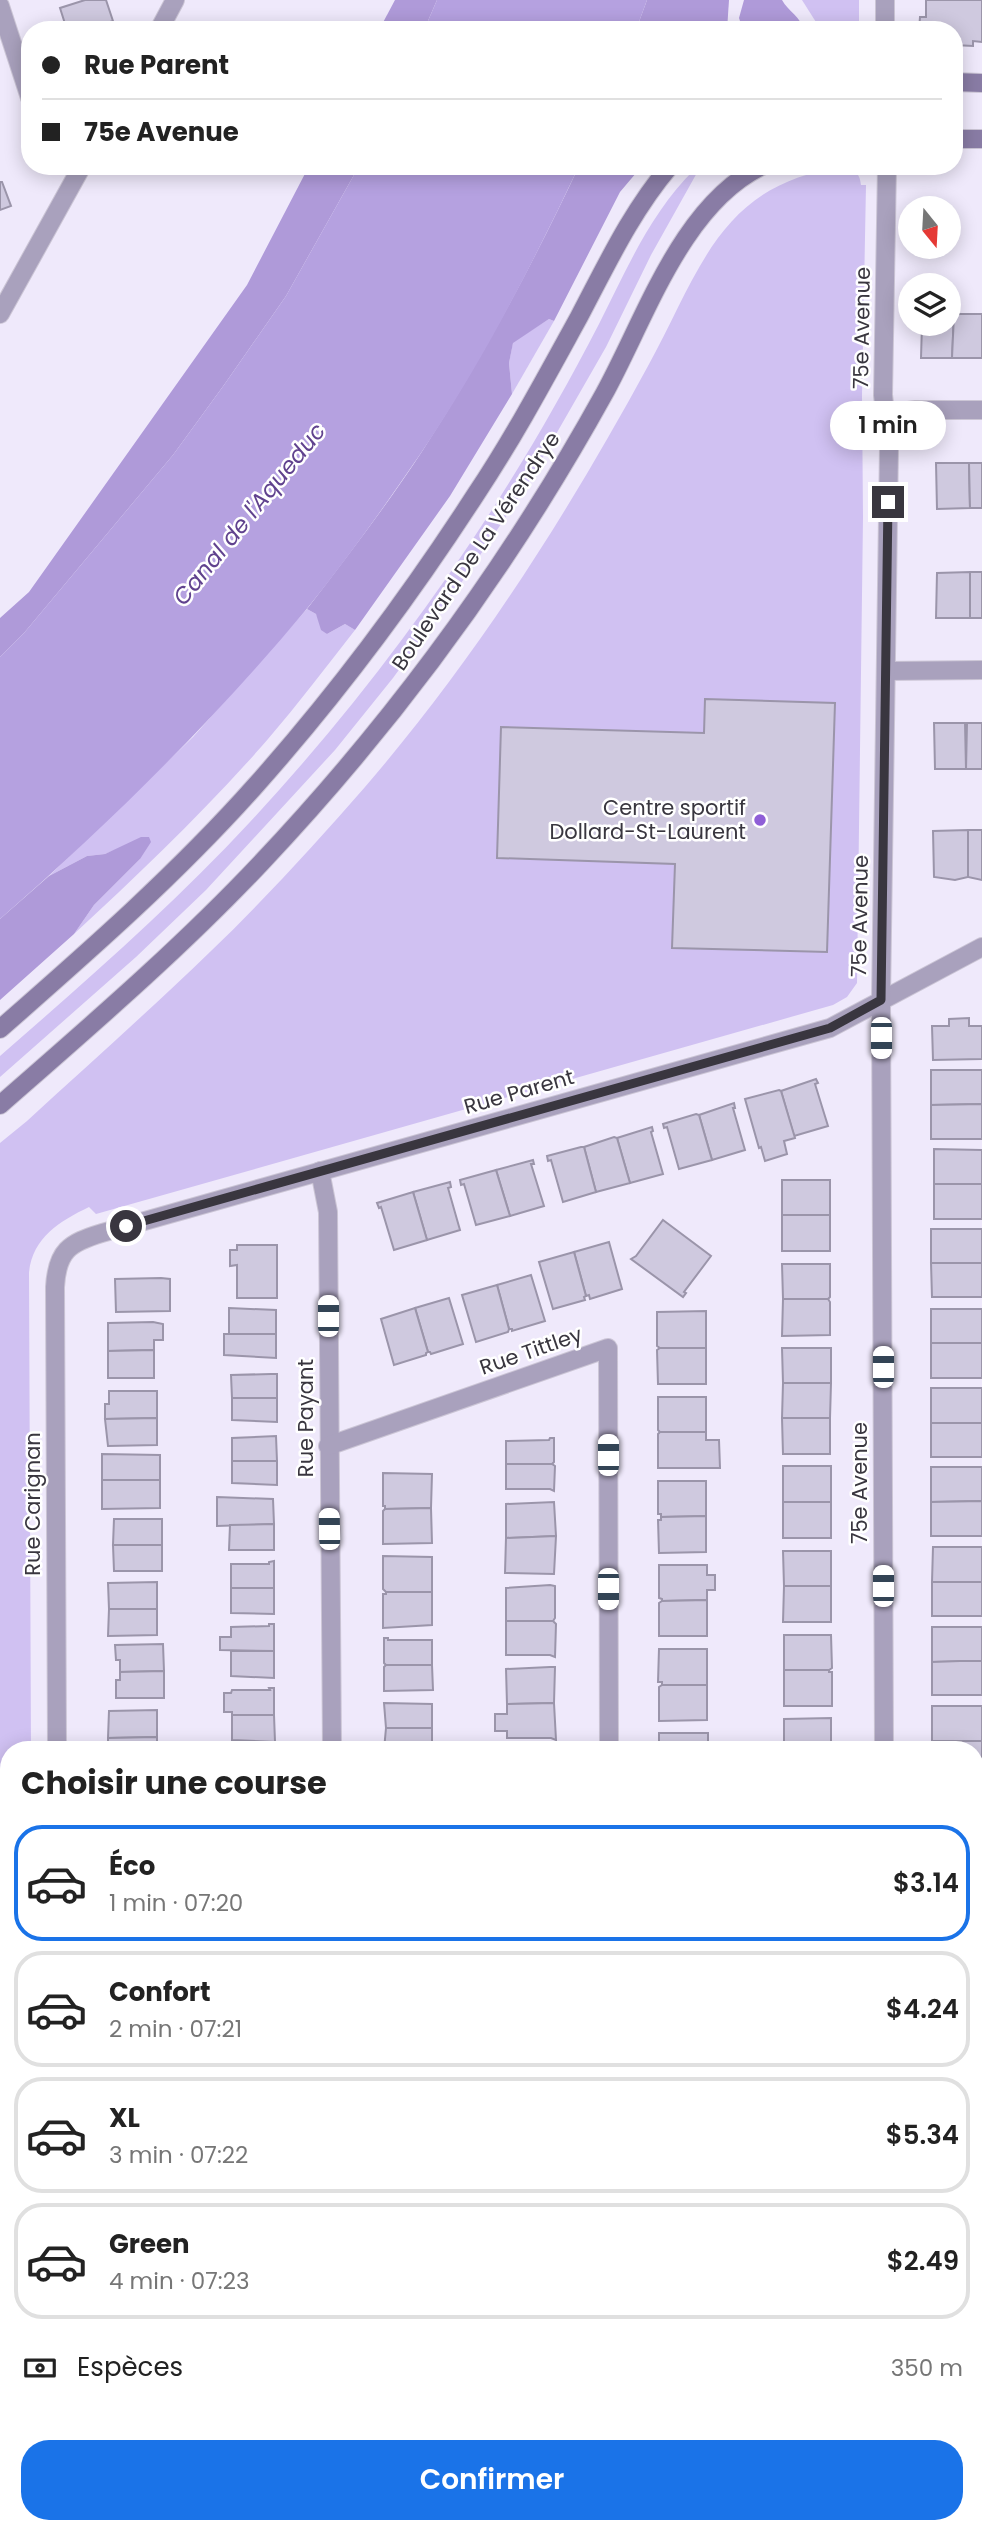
<!DOCTYPE html>
<html lang="fr">
<head>
<meta charset="utf-8">
<style>
	body { margin:0; font-family:Poppins,sans-serif; background:#f6f6f6; color:#222; height:100vh; display:flex; flex-direction:column; font-size:26px; white-space:nowrap }
	* { box-sizing:border-box; margin:0 }
	p { font-size:23px; color:#767676 }
	.icon { flex:none; width:38px; height:38px; fill:none; stroke:currentColor; stroke-width:2; stroke-linecap:round; stroke-linejoin:round }
	.map { position:relative; flex:1; overflow:hidden }
	.panel { position:absolute; left:0px; top:1741px; width:984px; height:793px; display:flex; flex-direction:column; background:#fff; border-radius:28px 28px 0 0; box-shadow:0 4px 18px #0003 }
	.panel>* { flex:none }
	.guide { position:absolute; left:21px; top:21px; width:942px; height:154px; border-radius:28px; box-shadow:0 4px 18px #0003; display:grid; align-content:center; height:154px; padding:0 21px; background:#fff }
	.needle { width:46px; rotate:162deg }
	.tools { position:absolute; left:898px; top:196px; display:grid; gap:14px }
	.tools a { display:grid; place-items:center; width:63px; height:63px; border-radius:50%; background:#fff; box-shadow:0 4px 18px #0003; font-size:35px }
	.end { position:absolute; width:32px; height:32px; margin:-16px; border:9px solid #39363f; background:#fff; box-shadow:0 0 0 4px #fff }
	.from { border-radius:50% }
	.bubble { position:absolute; height:49px; border-radius:24px; background:#fff; box-shadow:0 4px 18px #0003; font-size:23px; font-weight:600; line-height:49px; text-align:center }
	.car { position:absolute; width:21px; height:42px; margin:-21px -10px; border-radius:9px; box-shadow:0 0 5px 2px #0007; background:linear-gradient(#fff 24%,#345 0 40%,#fff 0 76%,#345 0 86%,#fff 0) }
	.guide b { display:flex; align-items:center; gap:24px; height:66px; font-size:26px }
	.guide b+b { border-top:2px solid #e0e0e0 }
	.guide i { width:18px; height:18px; background:#222 }
	ul { padding:0; list-style:none }
	li { display:flex; align-items:center; gap:21px; height:116px; margin:0 14px 10px; padding:0 7px; border:4px solid #e0e0e0; border-radius:28px }
	li div { flex:1 }
	li b { display:block; font-size:26px }
	li em { font-style:normal; font-weight:600 }
	li.current { border-color:#1a73e8 }
	li>.icon { width:63px; height:63px; stroke-width:1.5 }
	h2 { padding:0 21px; font-size:32px; line-height:84px }
	.pay { display:flex; align-items:center; gap:18px; height:77px; padding:0 21px; font-size:26px }
	.pay p { margin-inline-start:auto }
	.primary-button { display:flex; gap:14px; margin-top:auto; padding:14px 21px }
	.primary-button a { flex:1; height:80px; border-radius:28px; background:#1a73e8; color:#fff; font-size:28px; font-weight:600; line-height:80px; text-align:center }
	.map>svg:first-child { display:block }
	.green { fill:#d0c1f2 }
	.forest { fill:#af9ad9 }
	.water { fill:#b5a1e0 }
	.building { fill:#cfc9df; stroke:#9b95aa; stroke-width:2 }
	.lines { fill:none; stroke-linecap:round; stroke-linejoin:round }
	.minor-casing { stroke:#cbc5d5; stroke-width:20 }
	.tertiary-casing { stroke:#cbc5d5; stroke-width:20 }
	.secondary-casing { stroke:#cbc5d5; stroke-width:20 }
	.minor { stroke:#a9a1bd; stroke-width:18 }
	.tertiary { stroke:#a9a1bd; stroke-width:18 }
	.secondary { stroke:#897ca5; stroke-width:18 }
	.route { stroke:#39363f; stroke-width:9 }
	.poi-dot { fill:#8f5ed7; stroke:#fff; stroke-width:2.5 }
	.labels { text-anchor:middle; stroke-width:5; stroke-linejoin:round; paint-order:stroke }
	.street-label { font-size:21px; fill:#39363f; stroke:#fff }
	.poi-label { font-size:21px; fill:#39363f; stroke:#fff; text-anchor:end }
	.water-label { font-size:23px; font-style:italic; fill:#60428e; stroke:#fff }
</style>
</head>
<body>
<div class="map">
<svg width="982" height="2533" viewBox="0 0 982 2533">
	<rect width="100%" height="100%" fill="#efe9fb"/>
	<g class="green">
		<polygon points="802,0 859,0 859,30 821,30"/>
		<path d="M 844,167 C 855,169 860,174 861,185 L 866,185 L 862,396 L 863,517 L 857,983 L 847,997 L 833,1005 L 96,1214 L 89,1207 C 60,1221 32,1238 29,1273 L 31,1750 L 9,1750 L 9,2013 L 0,2018 L 0,1143 L 27,1121 C 88,1065 151,1009 211,951 C 265,899 316,843 365,787 C 476,658 567,515 648,366 C 700,272 719,183 844,167 Z"/>
		<path d="M 695,169 L 698,171 L 651,255 L 606,347 L 524,490 L 449,601 L 393,678 L 335,750 L 206,890 L 136,957 L 0,1077 L 0,1056 C 86,981 172,906 250,822 C 342,723 425,615 497,502 C 534,444 568,384 599,324 C 627,269 650,213 695,169 Z"/>
		<polygon points="549,319 554,321 512,394 509,363 513,342"/>
		<path d="M 307,609 L 316,614 L 327,634 L 345,624 L 355,630 C 326,667 298,704 268,739 C 208,808 141,872 74,934 L 94,905 L 140,859 L 122,847 L 105,854 L 87,856 L 49,876 L 193,737 Z"/>
	</g>
	<g class="forest">
		<polygon points="395,0 437,0 424,30 379,30"/>
		<polygon points="647,0 729,0 727,30 636,30"/>
		<path d="M 744,0 L 782,0 C 788,11 801,17 804,30 L 743,30 L 739,18 Z"/>
		<polygon points="309,166 359,166 286,296 224,385 173,455 24,633 0,657 0,618 29,592 247,285"/>
		<path d="M 579,166 L 642,166 L 620,192 L 554,321 L 549,319 L 513,343 L 509,363 L 512,394 L 450,496 L 355,630 L 345,624 L 327,634 L 321,630 L 316,614 L 307,609 C 347,557 387,505 423,450 C 482,359 533,264 579,166 Z"/>
		<polygon points="141,837 149,837 151,842 140,859 94,905 74,934 0,1000 0,919 49,876 87,856 105,854"/>
	</g>
	<g class="water">
		<polygon points="437,0 647,0 636,30 424,30"/>
		<path d="M 359,166 L 579,166 C 532,265 482,363 421,453 C 384,507 346,561 305,611 C 212,722 109,824 0,919 L 0,657 L 24,633 L 173,455 L 224,385 L 286,296 Z"/>
	</g>
	<g class="building">
		<polygon points="85,0 106,0 113,21 86,30 67,30 60,8"/>
		<polygon points="926,0 982,0 982,42 973,41 973,46 954,45 954,30 919,30 920,17 926,17"/>
		<polygon points="0,182 2,182 11,206 0,210"/>
		<polygon points="948,314 954,314 952,358 921,358 922,324 948,324"/>
		<polygon points="954,314 982,314 982,358 952,358"/>
		<polygon points="936,463 969,463 970,508 937,509"/>
		<polygon points="969,463 982,463 982,508 970,508"/>
		<rect x="970" y="572" width="12" height="46"/>
		<polygon points="970,572 970,618 936,618 937,573"/>
		<polygon points="705,699 835,703 827,952 672,948 675,864 497,858 501,727 704,733"/>
		<polygon points="934,723 965,723 966,769 935,769"/>
		<polygon points="967,723 982,723 982,769 966,769"/>
		<polygon points="968,830 968,877 955,880 934,877 933,831"/>
		<polygon points="968,830 982,830 982,880 968,877"/>
		<polygon points="969,1018 969,1026 982,1026 982,1059 933,1060 932,1026 949,1026 949,1019"/>
		<polygon points="931,1070 982,1070 982,1104 931,1105"/>
		<polygon points="816,1079 818,1083 815,1084 828,1126 794,1136 781,1091"/>
		<polygon points="779,1090 781,1091 795,1138 784,1141 787,1154 765,1161 761,1147 759,1148 745,1099"/>
		<polygon points="734,1103 735,1108 733,1108 745,1150 712,1160 699,1115"/>
		<polygon points="982,1104 982,1139 931,1139 931,1105"/>
		<polygon points="696,1114 699,1115 712,1160 679,1169 667,1127 664,1128 663,1124"/>
		<polygon points="652,1127 653,1131 651,1132 663,1174 630,1183 617,1138"/>
		<polygon points="614,1137 617,1138 630,1183 596,1192 584,1147"/>
		<polygon points="581,1147 584,1147 596,1192 563,1202 551,1160 548,1161 547,1156"/>
		<polygon points="934,1149 982,1150 982,1184 934,1184"/>
		<polygon points="533,1160 534,1164 531,1164 544,1206 510,1216 496,1170"/>
		<polygon points="496,1170 510,1216 476,1225 464,1184 461,1185 460,1180"/>
		<rect x="782" y="1180" width="48" height="35"/>
		<polygon points="450,1182 451,1187 448,1188 460,1230 427,1240 413,1192"/>
		<rect x="934" y="1184" width="48" height="35"/>
		<polygon points="413,1192 427,1240 394,1250 381,1207 379,1208 377,1203"/>
		<rect x="782" y="1215" width="48" height="36"/>
		<polygon points="663,1220 711,1256 684,1292 686,1293 683,1297 631,1259 636,1256"/>
		<rect x="931" y="1229" width="51" height="34"/>
		<polygon points="609,1242 622,1289 590,1299 589,1295 586,1296 574,1252"/>
		<polygon points="237,1245 277,1245 277,1298 237,1298 237,1265 230,1266 230,1250 237,1250"/>
		<polygon points="574,1252 586,1296 584,1297 585,1300 553,1309 539,1262"/>
		<polygon points="931,1263 982,1263 982,1297 932,1297"/>
		<polygon points="782,1264 830,1264 830,1297 828,1299 783,1299"/>
		<polygon points="531,1275 545,1321 512,1331 512,1329 509,1329 497,1285"/>
		<polygon points="161,1278 170,1279 170,1311 116,1312 115,1279"/>
		<polygon points="497,1285 509,1329 508,1332 476,1342 462,1295"/>
		<polygon points="449,1298 463,1344 431,1354 430,1352 428,1352 415,1308"/>
		<polygon points="783,1299 828,1299 830,1302 830,1335 782,1336"/>
		<polygon points="229,1308 276,1310 276,1334 229,1334"/>
		<polygon points="415,1308 428,1352 426,1353 426,1355 394,1365 381,1319"/>
		<rect x="931" y="1309" width="51" height="34"/>
		<polygon points="706,1311 706,1348 660,1348 657,1346 657,1312"/>
		<polygon points="153,1322 163,1324 163,1340 154,1340 154,1350 108,1351 108,1323"/>
		<polygon points="224,1334 276,1334 276,1358 224,1355"/>
		<rect x="931" y="1343" width="51" height="35"/>
		<polygon points="660,1348 706,1348 706,1384 658,1384 657,1350"/>
		<polygon points="782,1348 831,1348 831,1383 783,1383"/>
		<polygon points="154,1350 154,1378 108,1378 108,1351"/>
		<polygon points="271,1374 277,1374 277,1398 232,1398 231,1375"/>
		<polygon points="783,1383 831,1383 830,1418 782,1418"/>
		<rect x="931" y="1388" width="51" height="35"/>
		<polygon points="109,1391 157,1391 157,1418 105,1419 105,1404 109,1404"/>
		<polygon points="658,1397 706,1397 706,1432 660,1432 658,1430"/>
		<polygon points="232,1398 277,1398 277,1422 232,1420"/>
		<polygon points="157,1418 157,1445 108,1446 105,1419"/>
		<polygon points="782,1418 830,1418 830,1454 783,1454"/>
		<rect x="931" y="1423" width="51" height="34"/>
		<polygon points="660,1432 706,1432 706,1440 719,1440 720,1468 658,1468 658,1434"/>
		<polygon points="276,1436 277,1461 232,1461 232,1438"/>
		<polygon points="550,1438 554,1438 554,1462 552,1464 506,1464 506,1441 549,1440"/>
		<polygon points="102,1454 160,1455 160,1480 102,1480"/>
		<polygon points="232,1461 277,1461 277,1485 232,1483"/>
		<polygon points="506,1464 552,1464 555,1466 554,1491 550,1489 506,1489"/>
		<rect x="783" y="1466" width="48" height="36"/>
		<polygon points="931,1467 982,1467 982,1501 931,1502"/>
		<polygon points="383,1473 432,1474 431,1508 385,1509 385,1506 383,1506"/>
		<polygon points="102,1480 160,1480 160,1508 102,1509"/>
		<polygon points="658,1481 706,1481 706,1516 661,1517 661,1514 658,1514"/>
		<polygon points="217,1497 273,1499 274,1524 217,1526"/>
		<polygon points="982,1501 982,1536 931,1536 931,1502"/>
		<polygon points="554,1502 556,1536 506,1538 506,1504"/>
		<rect x="783" y="1502" width="48" height="36"/>
		<polygon points="431,1508 432,1543 383,1544 383,1511 385,1509"/>
		<polygon points="706,1516 706,1552 659,1553 658,1520 661,1520 661,1517"/>
		<polygon points="114,1519 162,1519 162,1545 113,1545"/>
		<polygon points="274,1524 274,1550 229,1550 230,1525"/>
		<polygon points="556,1536 554,1574 505,1573 506,1538"/>
		<polygon points="113,1545 162,1545 162,1571 114,1571"/>
		<polygon points="933,1547 982,1547 982,1582 932,1582"/>
		<polygon points="783,1551 831,1551 831,1586 784,1586"/>
		<polygon points="383,1556 432,1557 432,1592 386,1592 383,1589"/>
		<polygon points="274,1561 274,1588 231,1588 231,1564 269,1564 269,1562"/>
		<polygon points="659,1565 707,1565 707,1575 715,1575 715,1590 707,1590 707,1600 662,1601 662,1599 659,1598"/>
		<polygon points="157,1582 157,1609 109,1609 108,1583"/>
		<rect x="932" y="1582" width="50" height="34"/>
		<polygon points="550,1585 555,1586 555,1618 553,1621 506,1621 506,1588"/>
		<polygon points="784,1586 831,1586 831,1622 783,1622"/>
		<polygon points="231,1588 274,1588 274,1614 231,1613"/>
		<polygon points="386,1592 432,1592 432,1625 383,1628 383,1594 386,1594"/>
		<polygon points="707,1600 707,1636 659,1636 659,1603 662,1601"/>
		<polygon points="109,1609 157,1609 157,1635 108,1636"/>
		<polygon points="506,1621 553,1621 556,1624 555,1657 550,1655 506,1655"/>
		<polygon points="269,1624 274,1624 274,1651 220,1650 220,1637 231,1637 231,1627 269,1626"/>
		<polygon points="932,1627 982,1627 982,1661 932,1662"/>
		<polygon points="784,1635 831,1635 832,1668 829,1670 784,1670"/>
		<polygon points="384,1638 388,1638 388,1640 432,1640 432,1665 386,1665 384,1663"/>
		<polygon points="163,1644 164,1671 120,1672 120,1660 116,1660 115,1645"/>
		<polygon points="659,1649 707,1649 707,1685 662,1685 662,1682 658,1682"/>
		<polygon points="231,1651 274,1651 274,1678 231,1676"/>
		<polygon points="960,1661 982,1661 982,1695 932,1695 932,1662"/>
		<polygon points="386,1665 432,1665 433,1690 384,1691 384,1667"/>
		<polygon points="550,1667 555,1667 554,1703 507,1704 506,1669"/>
		<polygon points="784,1670 829,1670 829,1672 832,1672 832,1706 784,1706"/>
		<polygon points="164,1671 164,1698 116,1698 116,1680 120,1680 120,1672"/>
		<polygon points="662,1685 707,1685 707,1720 659,1721 659,1687"/>
		<polygon points="269,1688 274,1688 274,1715 232,1715 232,1712 224,1712 224,1693 231,1693 232,1690 270,1690"/>
		<polygon points="384,1703 432,1704 432,1728 386,1728"/>
		<polygon points="554,1703 556,1740 551,1738 507,1738 507,1731 495,1731 495,1714 507,1714 507,1704"/>
		<rect x="932" y="1706" width="50" height="35"/>
		<polygon points="157,1710 157,1737 108,1738 109,1711"/>
		<polygon points="232,1715 274,1715 275,1742 232,1740"/>
		<polygon points="831,1718 831,1750 784,1750 784,1719"/>
		<polygon points="386,1728 432,1728 432,1750 384,1750"/>
		<rect x="659" y="1733" width="49" height="17"/>
		<polygon points="157,1737 157,1750 108,1750 108,1738"/>
		<polygon points="932,1741 982,1741 982,1776 975,1776 975,1750 932,1750"/>
		<polygon points="982,1925 982,1990 975,1949 975,1927"/>
		<polygon points="0,2121 9,2131 9,2310 0,2299"/>
		<polygon points="982,2233 982,2295 975,2296 975,2234"/>
		<polygon points="181,2525 259,2525 259,2533 180,2533"/>
		<polygon points="443,2525 613,2525 610,2533 441,2533"/>
		<polygon points="713,2525 773,2526 778,2525 777,2533 712,2533"/>
		<polygon points="882,2525 946,2525 945,2533 881,2533"/>
	</g>
	<g class="lines">
		<defs>
			<g id="minor">
				<polyline points="0,6 30,98"/>
				<polyline points="159,30 175,0"/>
				<polyline points="0,314 82,166"/>
				<polyline points="885,414 916,410 982,410"/>
				<polyline points="886,671 982,670"/>
				<polyline points="320,1171 328,1212 332,1750"/>
				<polyline points="328,1446 608,1348 609,1750"/>
				<path d="M 57,1750 L 55,1287 C 57,1251 69,1243 102,1233 L 830,1028 L 982,947"/>
				<polyline points="975,1825 982,1824"/>
				<polyline points="975,2350 982,2349"/>
				<polyline points="830,2533 831,2525"/>
			</g>
			<g id="tertiary">
				<polyline points="885,30 885,0"/>
				<polyline points="884,1750 881,1000 889,447 883,395 887,166"/>
				<polyline points="0,2055 9,2049"/>
			</g>
			<g id="secondary">
				<polyline points="954,82 982,83"/>
				<polyline points="954,139 982,139"/>
				<path d="M 0,1029 C 89,951 178,873 256,785 C 337,694 410,596 476,494 C 514,437 546,377 579,317 C 607,264 631,212 670,166"/>
				<path d="M 0,1105 C 89,1027 179,950 261,863 C 394,722 510,564 604,394 C 645,320 681,205 762,166"/>
			</g>
		</defs>
		<use href="#minor" class="minor-casing"/>
		<use href="#tertiary" class="tertiary-casing"/>
		<use href="#secondary" class="secondary-casing"/>
		<use href="#minor" class="minor"/>
		<use href="#tertiary" class="tertiary"/>
		<use href="#secondary" class="secondary"/>
	</g>
	<g class="lines">
		<polyline class="route" points="126,1226 830,1028 881,1000 888,502"/>
	</g>
	<circle class="poi-dot" cx="760" cy="820" r="7"/>
	<g class="labels">
		<g class="street-label">
			<text transform="translate(862 328) rotate(-89)" y="7">75e Avenue</text>
			<text transform="translate(476 551) rotate(-56)" y="7">Boulevard De La Vérendrye</text>
			<text transform="translate(860 916) rotate(-89)" y="7">75e Avenue</text>
			<text transform="translate(519 1092) rotate(-16)" y="7">Rue Parent</text>
			<text transform="translate(531 1351) rotate(-19)" y="7">Rue Tittley</text>
			<text transform="translate(306 1418) rotate(-90)" y="7">Rue Payant</text>
			<text transform="translate(860 1483) rotate(-90)" y="7">75e Avenue</text>
			<text transform="translate(33 1504) rotate(-90)" y="7">Rue Carignan</text>
		</g>
		<g class="poi-label">
			<text x="746" y="815">Centre sportif<tspan x="746" dy="24">Dollard-St-Laurent</tspan></text>
		</g>
		<g class="water-label">
			<text transform="translate(249 514) rotate(-51)" y="8">Canal de l'Aqueduc</text>
		</g>
	</g>
</svg>
<div class="tools">
<a><svg class="needle" viewBox="-14 -14 28 28"><path d="M0-13l5 13h-10z" fill="#e53935"/><path d="M0 13l5-13h-10z" fill="#767676"/></svg></a>
<a><svg class="icon" aria-label="layers" viewBox="0 0 24 24"><path d="M12 4l9 5-9 5-9-5zM3 14l9 5 9-5"/></svg></a>
</div>
<i class="end from" style="left:126px;top:1226px"></i>
<i class="end" style="left:888px;top:502px"></i>
<div class="bubble" style="left:830px;top:401px;width:116px">1 min</div>
<i class="car" style="left:881px;top:1038px;rotate:180deg"></i>
<i class="car" style="left:328px;top:1316px;rotate:0deg"></i>
<i class="car" style="left:883px;top:1367px;rotate:0deg"></i>
<i class="car" style="left:608px;top:1455px;rotate:0deg"></i>
<i class="car" style="left:329px;top:1529px;rotate:359deg"></i>
<i class="car" style="left:883px;top:1586px;rotate:0deg"></i>
<i class="car" style="left:608px;top:1589px;rotate:180deg"></i>
<div class="guide">
<b><i class="from"></i>Rue Parent</b>
<b><i></i>75e Avenue</b>
</div>
<section class="panel">
<h2>Choisir une course</h2>
<ul>
<li class="current"><svg class="icon" aria-label="car" viewBox="0 0 24 24"><path d="M5 17H2v-5l4-1 3-4h7l3 4 3 1v5h-3M9 17h6M6 11h13"/><circle cx="7" cy="17" r="2"/><circle cx="17" cy="17" r="2"/></svg><div><b>Éco</b><p>1 min · 07:20</p></div><em>$3.14</em></li>
<li><svg class="icon" aria-label="car" viewBox="0 0 24 24"><path d="M5 17H2v-5l4-1 3-4h7l3 4 3 1v5h-3M9 17h6M6 11h13"/><circle cx="7" cy="17" r="2"/><circle cx="17" cy="17" r="2"/></svg><div><b>Confort</b><p>2 min · 07:21</p></div><em>$4.24</em></li>
<li><svg class="icon" aria-label="car" viewBox="0 0 24 24"><path d="M5 17H2v-5l4-1 3-4h7l3 4 3 1v5h-3M9 17h6M6 11h13"/><circle cx="7" cy="17" r="2"/><circle cx="17" cy="17" r="2"/></svg><div><b>XL</b><p>3 min · 07:22</p></div><em>$5.34</em></li>
<li><svg class="icon" aria-label="car" viewBox="0 0 24 24"><path d="M5 17H2v-5l4-1 3-4h7l3 4 3 1v5h-3M9 17h6M6 11h13"/><circle cx="7" cy="17" r="2"/><circle cx="17" cy="17" r="2"/></svg><div><b>Green</b><p>4 min · 07:23</p></div><em>$2.49</em></li>
</ul>
<div class="pay"><svg class="icon" aria-label="cash" viewBox="0 0 24 24"><path d="M3 7h18v10H3z"/><circle cx="12" cy="12" r="2"/></svg>Espèces<p>350 m</p></div>
<div class="primary-button"><a>Confirmer</a></div>
</section>
</div>
</body>
</html>
